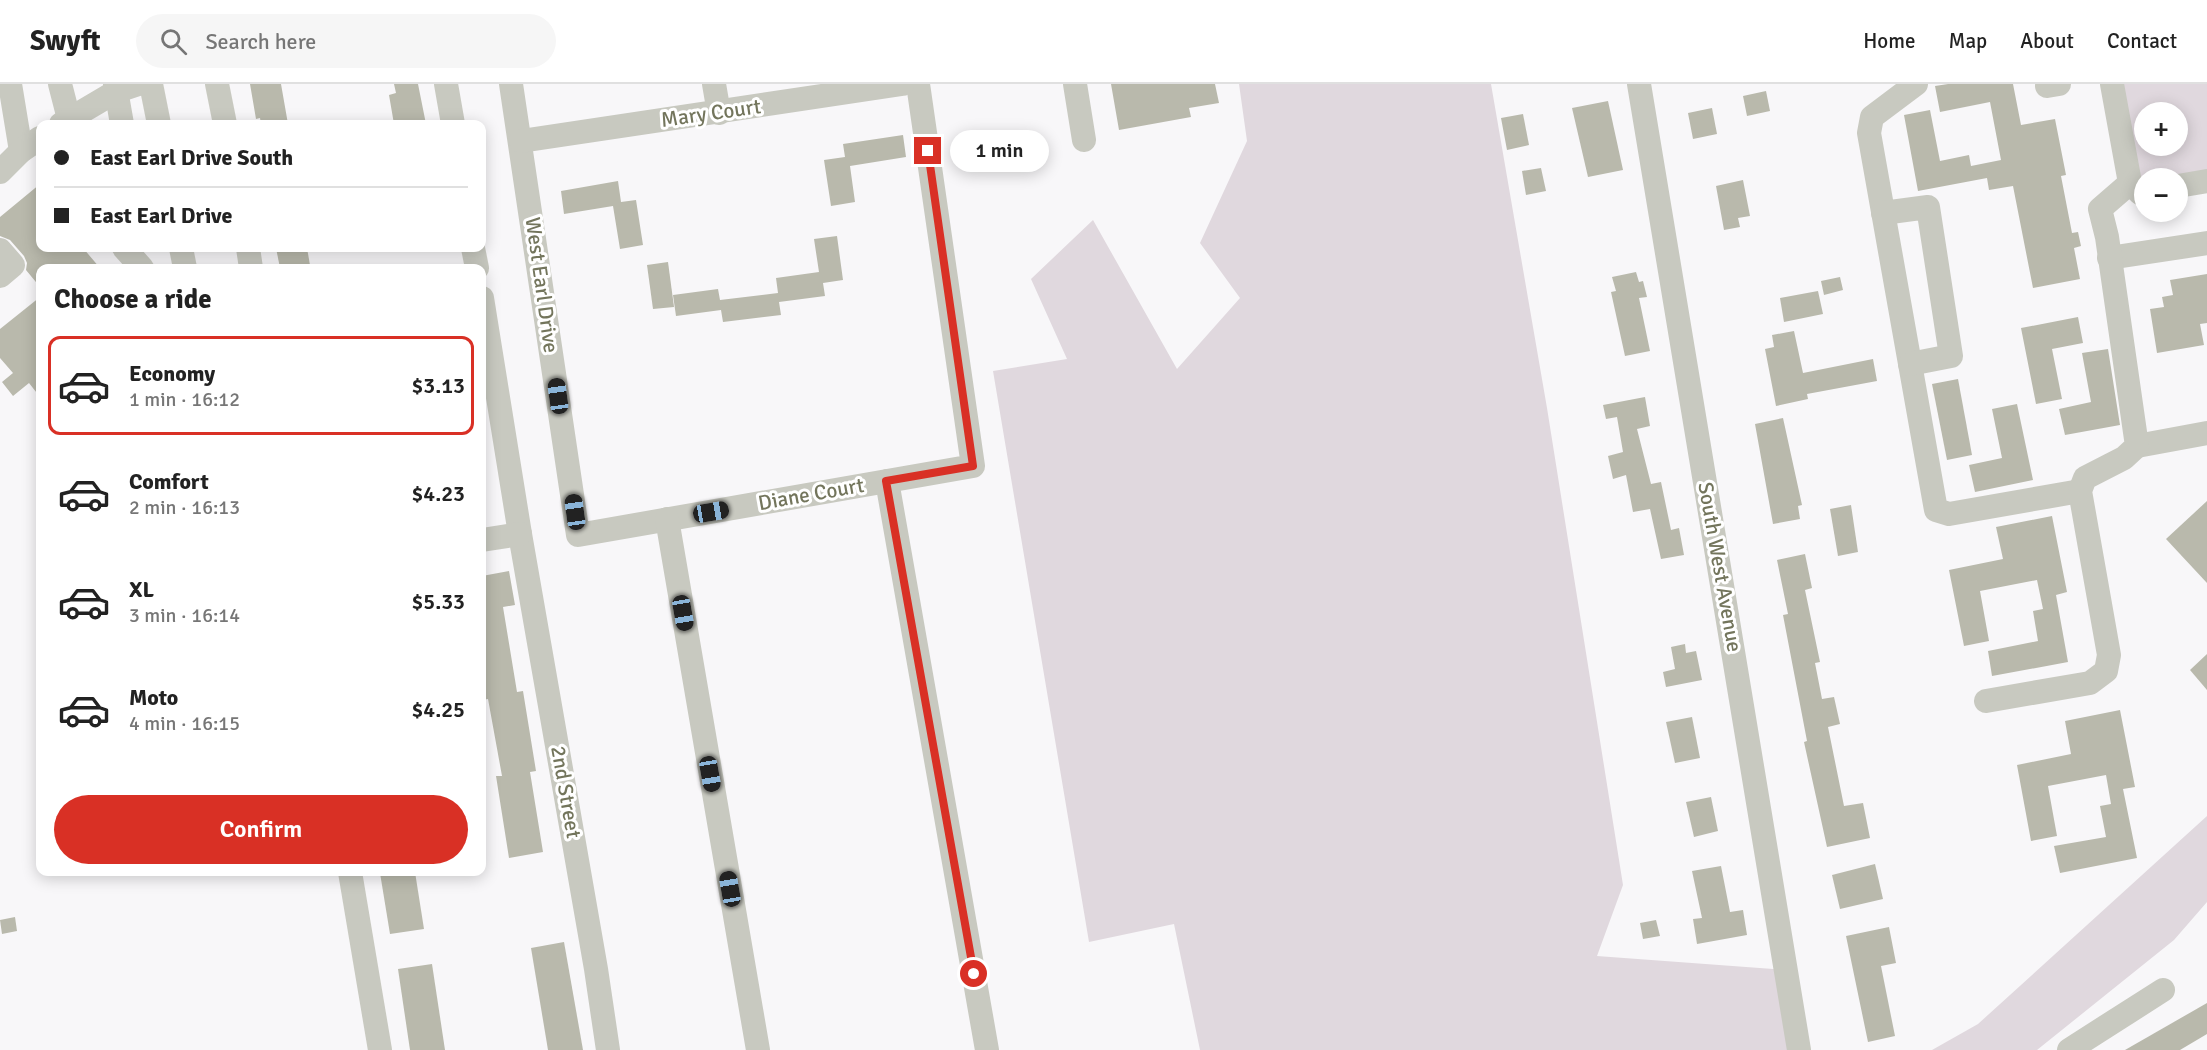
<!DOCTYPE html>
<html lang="en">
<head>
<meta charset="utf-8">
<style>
	body { margin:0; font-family:Signika,sans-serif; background:#f6f6f6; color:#222; height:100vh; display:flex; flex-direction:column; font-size:22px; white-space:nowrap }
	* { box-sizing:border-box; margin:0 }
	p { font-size:20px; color:#767676 }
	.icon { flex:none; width:33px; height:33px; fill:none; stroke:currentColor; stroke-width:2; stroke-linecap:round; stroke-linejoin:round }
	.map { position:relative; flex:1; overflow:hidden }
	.panel { position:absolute; left:36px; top:180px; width:450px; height:612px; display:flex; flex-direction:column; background:#fff; border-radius:12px; box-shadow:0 3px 15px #0003 }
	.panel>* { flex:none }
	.hud { position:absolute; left:36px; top:36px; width:450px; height:132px; border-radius:12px; box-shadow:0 3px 15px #0003; display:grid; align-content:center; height:132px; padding:0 18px; background:#fff }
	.fabs { position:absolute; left:2134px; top:18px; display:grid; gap:12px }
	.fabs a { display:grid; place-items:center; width:54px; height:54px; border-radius:50%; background:#fff; box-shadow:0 3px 15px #0003; font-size:30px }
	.end { position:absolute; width:27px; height:27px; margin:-14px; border:8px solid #d93025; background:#fff; box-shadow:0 0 0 3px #fff }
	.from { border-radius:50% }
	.bubble { position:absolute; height:42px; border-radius:21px; background:#fff; box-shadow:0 3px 15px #0003; font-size:20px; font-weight:600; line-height:42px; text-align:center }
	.car { position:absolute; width:18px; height:36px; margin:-18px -9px; border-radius:8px; box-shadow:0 0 4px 2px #0007; background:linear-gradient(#222 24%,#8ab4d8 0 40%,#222 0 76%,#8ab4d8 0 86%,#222 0) }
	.hud b { display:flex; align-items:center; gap:21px; height:57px; font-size:22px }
	.hud b+b { border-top:2px solid #e0e0e0 }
	.hud i { width:15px; height:15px; background:#222 }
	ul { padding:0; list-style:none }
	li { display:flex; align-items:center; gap:18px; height:99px; margin:0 12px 9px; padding:0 6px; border:3px solid transparent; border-radius:12px }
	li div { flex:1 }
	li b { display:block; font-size:22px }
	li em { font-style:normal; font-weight:600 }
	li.selected { border-color:#d93025 }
	li>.icon { width:54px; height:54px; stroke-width:1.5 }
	h2 { padding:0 18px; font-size:27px; line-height:72px }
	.primary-button { display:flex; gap:12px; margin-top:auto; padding:12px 18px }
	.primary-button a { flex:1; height:69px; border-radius:36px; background:#d93025; color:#fff; font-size:24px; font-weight:600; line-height:69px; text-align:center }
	header { display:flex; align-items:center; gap:36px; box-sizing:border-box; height:84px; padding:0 30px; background:#fff; border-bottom:2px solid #e0e0e0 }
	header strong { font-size:28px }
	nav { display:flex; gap:33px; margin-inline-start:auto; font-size:21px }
	.search { width:420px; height:54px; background:#f6f6f6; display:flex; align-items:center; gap:15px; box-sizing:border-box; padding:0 21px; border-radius:33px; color:#767676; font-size:22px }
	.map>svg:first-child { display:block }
	.green { fill:#e0d8de; fill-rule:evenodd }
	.building { fill:#b9b9ac }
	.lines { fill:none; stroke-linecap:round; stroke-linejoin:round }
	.minor { stroke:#c8c9c0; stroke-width:24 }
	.route { stroke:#d93025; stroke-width:8 }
	.labels { text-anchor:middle; stroke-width:6; stroke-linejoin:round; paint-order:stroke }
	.street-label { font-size:21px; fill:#73755c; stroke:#fff }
</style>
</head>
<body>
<header>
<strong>Swyft</strong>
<div class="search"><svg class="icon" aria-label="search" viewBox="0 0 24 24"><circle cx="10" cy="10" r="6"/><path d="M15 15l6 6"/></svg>Search here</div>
<nav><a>Home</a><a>Map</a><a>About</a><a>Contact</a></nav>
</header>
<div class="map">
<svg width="2207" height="966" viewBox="0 0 2207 966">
	<rect width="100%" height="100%" fill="#f8f7f9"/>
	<g class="green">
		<polygon points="1239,0 1491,0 1547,324 1623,801 1597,872 1786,886 1799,966 1200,966 1174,840 1089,858 993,287 1067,275 1031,195 1093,136 1177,285 1240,214 1200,159 1247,57"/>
		<path d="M 2114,0 L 2207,0 L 2207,101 L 2178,94 L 2145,94 L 2145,111 ZM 2145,28 L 2178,28 L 2178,62 L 2145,62 Z"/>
		<polygon points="2207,732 2207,818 2174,856 2037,966 1932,966 1978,940"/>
	</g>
	<g class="building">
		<polygon points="250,0 281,0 288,40 261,40 260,34 256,35"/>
		<polygon points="394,0 418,0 426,40 394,40 389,11 396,9"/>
		<polygon points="1111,0 1215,0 1219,19 1189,24 1191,33 1119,46"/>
		<polygon points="1948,0 2013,0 2021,41 2055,35 2066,91 2061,92 2072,149 2078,148 2081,162 2074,164 2080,195 2033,204 2013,102 1989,106 1987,94 1918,107 1904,31 1930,26 1940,77 1969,71 1971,82 2001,76 1990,18 1940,28 1935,2"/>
		<polygon points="1766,7 1770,27 1747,32 1743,12"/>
		<polygon points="1608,17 1623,86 1588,93 1572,24"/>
		<polygon points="1712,24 1717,50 1693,55 1688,29"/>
		<polygon points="1523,30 1529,61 1507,66 1501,34"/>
		<polygon points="903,51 906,73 850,82 855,118 831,122 824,76 845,73 843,60"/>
		<polygon points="1541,84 1546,107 1526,111 1522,87"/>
		<polygon points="1743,96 1750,132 1738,134 1740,143 1724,146 1716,102"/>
		<polygon points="618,97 621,118 636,116 643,161 620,165 613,122 564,130 561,107"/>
		<polygon points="40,100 40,164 83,164 100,184 40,184 40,203 26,186 27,179 24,172 10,156 0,152 0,133"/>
		<polygon points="837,152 843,196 823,199 825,212 779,218 781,231 723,238 721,226 676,232 673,211 718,205 720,216 778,209 776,194 819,188 814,155"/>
		<polygon points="276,164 307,164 310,181 280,184"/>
		<polygon points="668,178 674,223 653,225 647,181"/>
		<polygon points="1636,188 1639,198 1643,197 1647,213 1639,214 1650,267 1625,272 1611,208 1616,207 1612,193"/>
		<polygon points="2207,190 2207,239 2200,240 2204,261 2157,269 2150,225 2164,223 2162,213 2173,211 2170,196"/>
		<polygon points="1840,193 1843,206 1824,211 1821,197"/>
		<polygon points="1818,207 1823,230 1784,238 1780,214"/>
		<polygon points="40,213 40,313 29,299 13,312 2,298 13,289 0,274 0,245"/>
		<polygon points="2078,233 2083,259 2052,265 2062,315 2036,320 2021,244"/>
		<polygon points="1794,247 1803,289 1873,275 1877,297 1807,310 1808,315 1776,322 1765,265 1774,263 1772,251"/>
		<polygon points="2108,265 2120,341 2065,351 2059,325 2091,318 2082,269"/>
		<polygon points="1958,295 1972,371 1947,376 1932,300"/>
		<polygon points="1645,313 1650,342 1637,345 1651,400 1661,398 1671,446 1679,444 1684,471 1661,475 1650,425 1633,428 1626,391 1613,395 1608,372 1623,368 1617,333 1606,335 1603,321"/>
		<polygon points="2017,320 2033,396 1975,408 1969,381 2002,374 1992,325"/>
		<polygon points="1783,334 1802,421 1798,422 1800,435 1773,440 1755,340"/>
		<polygon points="2207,417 2207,499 2166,455"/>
		<polygon points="1851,421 1858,468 1838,472 1830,425"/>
		<polygon points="2052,432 2067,508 2056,511 2068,578 1992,592 1988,567 2038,557 2033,527 2043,525 2037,496 1980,507 1989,557 1964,562 1949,486 2003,475 1996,443"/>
		<polygon points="1805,470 1812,504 1805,506 1820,578 1815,579 1822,615 1834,613 1840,640 1828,643 1844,722 1863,719 1870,754 1827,763 1804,658 1807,657 1783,531 1788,530 1777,476"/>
		<polygon points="509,487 515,521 503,523 517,608 523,607 536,687 530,688 543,768 509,774 496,692 502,692 488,615 483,616 482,605 482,492"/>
		<polygon points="1685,560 1686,569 1696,567 1702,596 1666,603 1663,588 1675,585 1671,563"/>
		<polygon points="2207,570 2207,606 2190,586"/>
		<polygon points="2120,626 2135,703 2123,705 2137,774 2060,789 2054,762 2106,753 2100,722 2111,720 2106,691 2048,702 2057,752 2031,757 2017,681 2071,670 2065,637"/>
		<polygon points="1692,633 1700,674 1675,679 1666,638"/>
		<polygon points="1711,713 1718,747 1694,753 1686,718"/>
		<polygon points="1875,780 1883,815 1840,825 1832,791"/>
		<polygon points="1721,782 1730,828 1743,826 1747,851 1697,860 1693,835 1702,834 1692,787"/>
		<polygon points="388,788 415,788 424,845 390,850 380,789"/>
		<polygon points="15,833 17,847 2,850 0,836"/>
		<polygon points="1656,836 1660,852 1643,855 1640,839"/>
		<polygon points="1889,843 1896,879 1881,882 1895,952 1868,958 1846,852"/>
		<polygon points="564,858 583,966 548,966 531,864"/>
		<polygon points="432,880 445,966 410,966 398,885"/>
		<polygon points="2207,919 2207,950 2180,966 2125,966"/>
	</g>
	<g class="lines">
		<g class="minor">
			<polyline points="10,0 21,67"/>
			<polyline points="60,0 69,35 73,40"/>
			<polyline points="115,0 122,40"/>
			<polyline points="151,0 159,40"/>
			<polyline points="217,0 225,40"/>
			<polyline points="446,0 453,40"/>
			<polyline points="511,0 578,451 973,382 918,0"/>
			<polyline points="714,0 719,29"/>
			<polyline points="1075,0 1084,56"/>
			<polyline points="1639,0 1799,966"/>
			<polyline points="1916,0 1872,33 1869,49 1936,426 1949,430 2080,407"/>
			<polyline points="2112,0 2130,99 2140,109 2145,109"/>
			<polyline points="2047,2 2059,0"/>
			<polyline points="61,40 117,7 138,0"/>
			<polyline points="521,57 902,0"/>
			<polyline points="0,88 21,67 40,54"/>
			<polyline points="2178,102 2207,97"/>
			<polyline points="1883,129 1928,123 1951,272 1910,280"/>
			<polyline points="124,164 142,184"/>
			<polyline points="181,164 185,184"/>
			<polyline points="248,164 251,184"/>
			<polyline points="473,164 477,184"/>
			<polyline points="0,166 13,181 0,192"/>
			<polyline points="2109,174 2207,159"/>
			<polyline points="482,214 520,450 596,885 608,966"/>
			<polyline points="2137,362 2207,349"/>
			<polyline points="887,397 987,966"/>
			<polyline points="667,435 758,966"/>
			<polyline points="482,456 520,450"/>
			<polyline points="1986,617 2090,599 2106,587 2109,571 2080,407 2085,394 2124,374 2137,362 2107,153 2100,125 2130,99"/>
			<polyline points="350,788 380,966"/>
			<polyline points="2069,966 2163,906"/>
		</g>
	</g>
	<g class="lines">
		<polyline class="route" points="928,67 973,382 886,397 974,890"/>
	</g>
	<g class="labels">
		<g class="street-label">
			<text transform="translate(711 29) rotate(-8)" y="7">Mary Court</text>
			<text transform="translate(542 201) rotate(82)" y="7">West Earl Drive</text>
			<text transform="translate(811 410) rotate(-10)" y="7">Diane Court</text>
			<text transform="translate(1720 483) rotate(80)" y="7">South West Avenue</text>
			<text transform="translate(566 708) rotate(80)" y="7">2nd Street</text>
		</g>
	</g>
</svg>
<div class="fabs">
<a>+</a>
<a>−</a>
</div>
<i class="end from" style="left:974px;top:890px"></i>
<i class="end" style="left:928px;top:67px"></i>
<div class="bubble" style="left:950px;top:46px;width:99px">1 min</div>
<i class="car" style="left:558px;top:312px;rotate:352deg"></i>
<i class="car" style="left:575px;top:428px;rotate:352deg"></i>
<i class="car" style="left:711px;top:428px;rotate:80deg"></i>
<i class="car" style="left:683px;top:529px;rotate:170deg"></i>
<i class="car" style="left:710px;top:690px;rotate:170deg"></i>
<i class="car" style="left:730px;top:805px;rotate:350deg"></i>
<div class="hud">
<b><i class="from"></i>East Earl Drive South</b>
<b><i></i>East Earl Drive</b>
</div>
<section class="panel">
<h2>Choose a ride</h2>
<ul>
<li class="selected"><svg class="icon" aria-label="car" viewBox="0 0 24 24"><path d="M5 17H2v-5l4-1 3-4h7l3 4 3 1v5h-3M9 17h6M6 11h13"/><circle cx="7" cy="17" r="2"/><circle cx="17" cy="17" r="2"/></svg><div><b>Economy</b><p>1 min · 16:12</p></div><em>$3.13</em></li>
<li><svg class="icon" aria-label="car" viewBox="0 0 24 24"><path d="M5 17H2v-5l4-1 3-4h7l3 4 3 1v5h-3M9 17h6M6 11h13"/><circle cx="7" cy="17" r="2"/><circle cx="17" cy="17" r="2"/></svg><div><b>Comfort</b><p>2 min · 16:13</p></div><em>$4.23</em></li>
<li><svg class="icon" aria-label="car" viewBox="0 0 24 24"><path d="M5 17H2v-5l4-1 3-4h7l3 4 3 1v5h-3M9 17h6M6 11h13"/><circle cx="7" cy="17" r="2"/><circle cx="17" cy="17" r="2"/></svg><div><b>XL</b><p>3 min · 16:14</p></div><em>$5.33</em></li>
<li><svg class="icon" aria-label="car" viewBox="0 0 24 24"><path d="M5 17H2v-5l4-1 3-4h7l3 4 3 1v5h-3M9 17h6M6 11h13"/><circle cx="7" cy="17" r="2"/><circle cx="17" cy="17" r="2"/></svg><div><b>Moto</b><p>4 min · 16:15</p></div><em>$4.25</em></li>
</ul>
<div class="primary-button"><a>Confirm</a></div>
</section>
</div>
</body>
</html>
